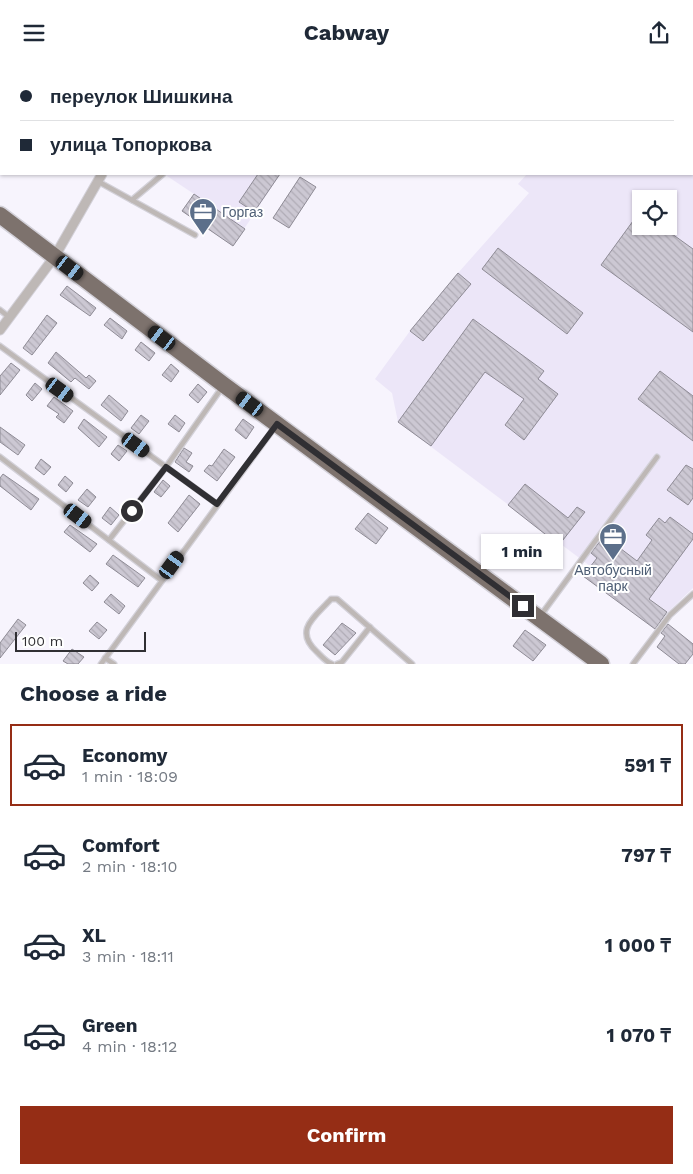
<!DOCTYPE html>
<html lang="en">
<head>
<meta charset="utf-8">
<style>
	body { margin:0; font-family:"Work Sans",sans-serif; background:#f6f6f7; color:#1f2937; height:100vh; display:flex; flex-direction:column; font-size:19px; white-space:nowrap }
	* { box-sizing:border-box; margin:0 }
	p { font-size:16px; color:#747a83 }
	.icon { flex:none; width:28px; height:28px; fill:none; stroke:currentColor; stroke-width:2; stroke-linecap:round; stroke-linejoin:round }
	.map { position:relative; height:599px; overflow:hidden }
	.panel { display:flex; flex-direction:column; background:#fff; flex:1 }
	.panel>* { flex:none }
	.guide { position:absolute; left:0px; top:0px; width:694px; height:110px; box-shadow:0 1px 4px #0004; display:grid; align-content:center; height:110px; padding:0 20px; background:#fff }
	.tools { position:absolute; left:632px; top:125px; display:grid; gap:10px }
	.tools a { display:grid; place-items:center; width:45px; height:45px; border-radius:0px; background:#fff; box-shadow:0 1px 4px #0004; font-size:25px }
	.scale { position:absolute; left:15px; bottom:12px; width:131px; box-sizing:border-box; padding-left:5px; border:2px solid #302f33; border-top:0; font-size:14px; line-height:18px; white-space:nowrap; color:#302f33; -webkit-text-stroke:4px #fff; paint-order:stroke }
	.end { position:absolute; width:22px; height:22px; margin:-11px; border:6px solid #302f33; background:#fff; box-shadow:0 0 0 2px #fff }
	.from { border-radius:50% }
	.bubble { position:absolute; height:35px; border-radius:0px; background:#fff; box-shadow:0 1px 4px #0004; font-size:16px; font-weight:700; line-height:35px; text-align:center }
	.car { position:absolute; width:15px; height:30px; margin:-15px -8px; border-radius:6px; box-shadow:0 0 4px 1px #0007; background:linear-gradient(#222 24%,#8ab4d8 0 40%,#222 0 76%,#8ab4d8 0 86%,#222 0) }
	.guide b { display:flex; align-items:center; gap:18px; height:48px; font-size:19px }
	.guide b+b { border-top:1px solid #e0e1e3 }
	.guide i { width:12px; height:12px; background:#1f2937 }
	ul { padding:0; list-style:none }
	li { display:flex; align-items:center; gap:15px; height:82px; margin:0 10px 8px; padding:0 10px; border:2px solid transparent; border-radius:0px }
	li div { flex:1 }
	li b { display:block; font-size:19px }
	li em { font-style:normal; font-weight:700 }
	li.active { border-color:#952d15 }
	li>.icon { width:45px; height:45px; stroke-width:1.5 }
	h2 { padding:0 20px; font-size:22px; line-height:60px }
	.action { display:flex; gap:10px; margin-top:auto; padding:10px 20px }
	.action a { flex:1; height:58px; border-radius:0px; background:#952d15; color:#fff; font-size:20px; font-weight:700; line-height:58px; text-align:center }
	header { display:flex; justify-content:space-between; align-items:center; height:65px; padding:0 20px; background:#fff; font-size:22px; font-weight:700 }
	.map>svg:first-child { display:block }
	.built { fill:#ece6f8; fill-rule:evenodd }
	.building { fill:url(#building-back-hatch); stroke:#8e8b95 }
	.lines { fill:none; stroke-linecap:round; stroke-linejoin:round }
	.lane-casing { stroke:#d3d1d9; stroke-width:7 }
	.street-casing { stroke:#d3d1d9; stroke-width:11 }
	.highway-casing { stroke:#d3d1d9; stroke-width:19 }
	.lane { stroke:#beb8b6; stroke-width:4.5 }
	.street { stroke:#beb8b6; stroke-width:9 }
	.highway { stroke:#7d726d; stroke-width:16 }
	.route { stroke:#302f33; stroke-width:6 }
	.labels { text-anchor:middle; stroke-width:4; stroke-linejoin:round; paint-order:stroke }
	.service-label { font-size:14px; fill:#4e5e75; stroke:#fff; text-anchor:start }
</style>
</head>
<body>
<header><svg class="icon" aria-label="menu" viewBox="0 0 24 24"><path d="M4 6h16M4 12h16M4 18h16"/></svg>Cabway<svg class="icon" aria-label="share" viewBox="0 0 24 24"><path d="M12 15V3M7 8l5-5 5 5M5 13v7h14v-7"/></svg></header>
<div class="map">
<svg width="693" height="599" viewBox="0 0 693 599">
	<defs>
		<pattern id="building-back-hatch" width="6" height="6" patternUnits="userSpaceOnUse" patternTransform="scale(1.25)"><rect width="6" height="6" fill="#ccc8d3"/><path d="M-1 5l2 2M0 0l6 6M5-1l2 2" fill="none" stroke="#b0acb6"/></pattern>
	</defs>
	<rect width="100%" height="100%" fill="#f7f4fd"/>
	<g class="built">
		<path d="M 693,102 L 693,523 L 668,547 L 616,509 L 604,526 L 583,511 L 590,501 L 398,357 L 392,328 L 375,314 L 410,266 L 458,208 L 529,128 L 518,119 L 527,109 L 692,109 ZM 641,134 L 669,134 L 669,161 L 641,161 Z"/>
		<polygon points="164,109 280,109 233,181 182,146 194,129"/>
	</g>
	<g class="building">
		<polygon points="258,109 280,109 254,147 239,137"/>
		<polygon points="300,112 316,122 289,163 273,153"/>
		<polygon points="194,129 245,164 233,181 182,146"/>
		<polygon points="641,145 641,161 661,161 693,184 693,267 601,200"/>
		<polygon points="498,183 583,248 567,269 482,204"/>
		<polygon points="458,208 471,219 423,276 410,266"/>
		<polygon points="67,221 96,243 90,251 60,230"/>
		<polygon points="47,250 57,258 32,290 23,283"/>
		<polygon points="110,253 127,266 122,274 104,260"/>
		<polygon points="473,254 544,306 538,314 558,329 524,375 505,360 524,334 485,307 431,381 398,357"/>
		<polygon points="141,277 155,288 149,296 135,285"/>
		<polygon points="56,287 86,313 89,310 96,316 89,324 75,313 71,317 48,298"/>
		<polygon points="11,298 20,305 0,330 0,311"/>
		<polygon points="171,299 179,306 171,317 162,310"/>
		<polygon points="660,306 693,331 693,376 638,334"/>
		<polygon points="35,318 42,324 32,336 26,330"/>
		<polygon points="198,319 207,327 198,338 189,330"/>
		<polygon points="109,330 128,346 121,356 101,340"/>
		<polygon points="54,332 73,346 64,358 56,352 59,349 47,341"/>
		<polygon points="141,350 149,356 139,369 131,363"/>
		<polygon points="175,350 185,358 179,367 168,359"/>
		<polygon points="84,354 107,372 99,382 78,363"/>
		<polygon points="243,354 254,362 246,374 235,365"/>
		<polygon points="0,362 25,380 18,390 0,377"/>
		<polygon points="118,380 127,386 119,396 111,389"/>
		<polygon points="184,383 192,388 186,397 193,401 189,407 175,397"/>
		<polygon points="224,384 235,392 217,416 204,406 209,400 212,401"/>
		<polygon points="41,394 51,402 44,410 35,403"/>
		<polygon points="686,400 693,404 693,433 688,440 667,425"/>
		<polygon points="3,409 39,434 31,445 0,421 0,413"/>
		<polygon points="65,411 73,418 66,427 58,420"/>
		<polygon points="163,415 170,421 161,432 154,427"/>
		<polygon points="525,419 568,453 577,442 585,447 559,480 508,440"/>
		<polygon points="87,424 96,432 88,442 78,435"/>
		<polygon points="189,430 200,439 178,467 168,458"/>
		<polygon points="110,442 119,450 111,460 102,453"/>
		<polygon points="368,448 388,463 376,479 355,464"/>
		<polygon points="670,452 693,469 693,474 649,534 667,547 655,564 583,511 597,493 591,488 604,471 637,496 652,475 646,470 659,453 665,458"/>
		<polygon points="70,460 97,479 90,487 64,467"/>
		<polygon points="113,490 145,513 138,522 106,499"/>
		<polygon points="90,510 99,518 92,526 83,518"/>
		<polygon points="111,529 125,541 119,549 104,537"/>
		<polygon points="18,554 26,560 0,593 0,578"/>
		<polygon points="97,557 107,565 99,574 89,566"/>
		<polygon points="342,558 356,568 335,590 323,580"/>
		<polygon points="668,559 693,579 693,589 685,599 679,599 657,582 665,571 661,568"/>
		<polygon points="525,565 546,580 533,596 513,581"/>
		<polygon points="72,584 84,592 78,599 68,599 63,596"/>
	</g>
	<g class="lines">
		<defs>
			<g id="lane">
				<polyline points="108,1 109,0"/>
				<polyline points="99,117 195,170"/>
				<polyline points="132,135 163,109"/>
				<polyline points="0,245 9,252"/>
				<polyline points="0,281 217,439"/>
				<polyline points="0,392 161,515"/>
				<polyline points="109,475 166,402 221,324"/>
				<polyline points="541,550 657,392"/>
				<polyline points="105,593 114,599"/>
				<polyline points="101,599 275,362"/>
				<path d="M 332,599 C 326,597 321,591 317,587 C 293,565 315,552 331,534 L 337,534 L 412,599"/>
				<polyline points="337,599 342,597 370,562"/>
				<polyline points="633,599 670,550 693,529"/>
			</g>
			<g id="street">
				<polyline points="153,1 153,0"/>
				<polyline points="0,265 55,191 102,109"/>
			</g>
			<polyline id="highway" points="0,150 224,320 601,599"/>
		</defs>
		<use href="#lane" class="lane-casing"/>
		<use href="#street" class="street-casing"/>
		<use href="#highway" class="highway-casing"/>
		<use href="#lane" class="lane"/>
		<use href="#street" class="street"/>
		<use href="#highway" class="highway"/>
	</g>
	<g class="lines">
		<polyline class="route" points="132,446 166,402 217,439 277,359 523,541"/>
	</g>
	<defs>
		<symbol id="office-pin" viewBox="-11 -11 22 30"><path d="M0 17L-7.5 6A9.5 9.5 0 1 1 7.5 6Z" fill="#5c6f8a" stroke="#fff"/><path d="M-6-3h4V-5.5h4V-3h4V5H-6ZM-1-4.5V-3h2v-1.5ZM-6 0V1H6V0Z" fill="#fff"/></symbol>
	</defs>
	<g fill-rule="evenodd">
		<use href="#office-pin" x="187" y="131" width="32" height="43"/>
		<use href="#office-pin" x="597" y="456" width="32" height="43"/>
	</g>
	<g class="labels">
		<g class="service-label">
			<text x="222" y="152">Горгаз</text>
			<text x="613" y="510" text-anchor="middle">Автобусный<tspan x="613" dy="16">парк</tspan></text>
		</g>
	</g>
</svg>
<div class="tools">
<a><svg class="icon" aria-label="locate" viewBox="0 0 24 24"><circle cx="12" cy="12" r="6"/><path d="M12 2v4M12 18v4M2 12h4M18 12h4"/></svg></a>
</div>
<div class="scale">100 m</div>
<i class="end from" style="left:132px;top:446px"></i>
<i class="end" style="left:523px;top:541px"></i>
<div class="bubble" style="left:481px;top:469px;width:82px">1 min</div>
<i class="car" style="left:70px;top:203px;rotate:127deg"></i>
<i class="car" style="left:162px;top:273px;rotate:307deg"></i>
<i class="car" style="left:60px;top:325px;rotate:126deg"></i>
<i class="car" style="left:250px;top:339px;rotate:306deg"></i>
<i class="car" style="left:136px;top:380px;rotate:126deg"></i>
<i class="car" style="left:78px;top:451px;rotate:127deg"></i>
<i class="car" style="left:172px;top:500px;rotate:36deg"></i>
<div class="guide">
<b><i class="from"></i>переулок Шишкина</b>
<b><i></i>улица Топоркова</b>
</div>
</div>
<section class="panel">
<h2>Choose a ride</h2>
<ul>
<li class="active"><svg class="icon" aria-label="car" viewBox="0 0 24 24"><path d="M5 17H2v-5l4-1 3-4h7l3 4 3 1v5h-3M9 17h6M6 11h13"/><circle cx="7" cy="17" r="2"/><circle cx="17" cy="17" r="2"/></svg><div><b>Economy</b><p>1 min · 18:09</p></div><em>591 ₸</em></li>
<li><svg class="icon" aria-label="car" viewBox="0 0 24 24"><path d="M5 17H2v-5l4-1 3-4h7l3 4 3 1v5h-3M9 17h6M6 11h13"/><circle cx="7" cy="17" r="2"/><circle cx="17" cy="17" r="2"/></svg><div><b>Comfort</b><p>2 min · 18:10</p></div><em>797 ₸</em></li>
<li><svg class="icon" aria-label="car" viewBox="0 0 24 24"><path d="M5 17H2v-5l4-1 3-4h7l3 4 3 1v5h-3M9 17h6M6 11h13"/><circle cx="7" cy="17" r="2"/><circle cx="17" cy="17" r="2"/></svg><div><b>XL</b><p>3 min · 18:11</p></div><em>1 000 ₸</em></li>
<li><svg class="icon" aria-label="car" viewBox="0 0 24 24"><path d="M5 17H2v-5l4-1 3-4h7l3 4 3 1v5h-3M9 17h6M6 11h13"/><circle cx="7" cy="17" r="2"/><circle cx="17" cy="17" r="2"/></svg><div><b>Green</b><p>4 min · 18:12</p></div><em>1 070 ₸</em></li>
</ul>
<div class="action"><a>Confirm</a></div>
</section>
</body>
</html>
